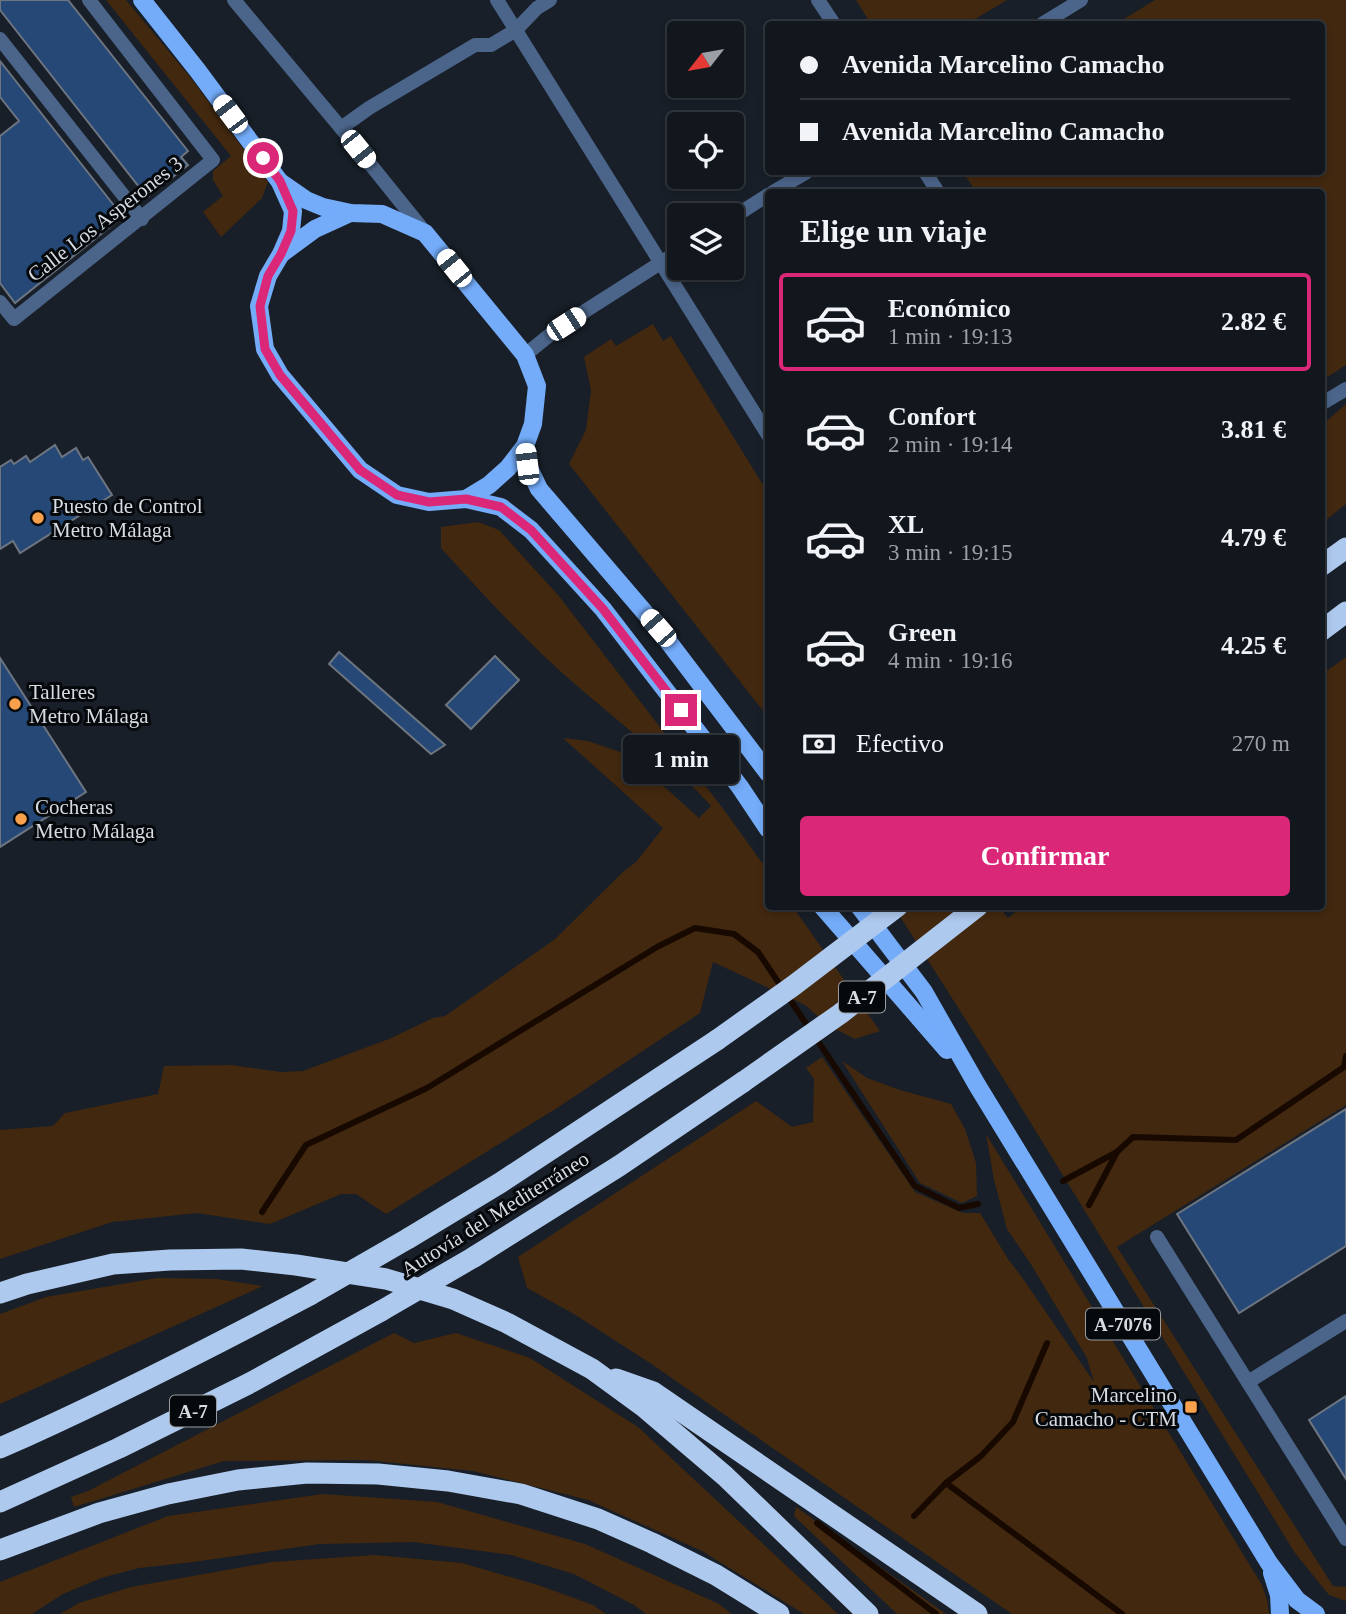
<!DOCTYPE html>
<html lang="es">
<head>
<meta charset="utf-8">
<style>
	body { margin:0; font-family:Georgia,serif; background:#1f242b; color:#f1f3f6; height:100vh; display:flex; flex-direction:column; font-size:26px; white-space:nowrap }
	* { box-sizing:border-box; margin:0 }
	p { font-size:23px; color:#9c9fa4 }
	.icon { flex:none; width:38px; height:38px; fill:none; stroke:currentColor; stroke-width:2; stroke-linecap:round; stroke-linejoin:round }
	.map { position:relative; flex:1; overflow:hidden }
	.panel { position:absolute; left:765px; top:189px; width:560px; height:721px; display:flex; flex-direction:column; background:#12171e; border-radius:7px; box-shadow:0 4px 10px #0003,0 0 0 2px #31363c }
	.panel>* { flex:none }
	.hud { position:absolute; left:765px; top:21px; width:560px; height:154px; border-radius:7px; box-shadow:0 4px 10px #0003,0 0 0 2px #31363c; display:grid; align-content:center; height:154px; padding:0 35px; background:#12171e }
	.needle { width:46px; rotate:239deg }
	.fabs { position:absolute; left:667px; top:21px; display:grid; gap:14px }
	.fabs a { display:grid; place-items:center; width:77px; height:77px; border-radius:7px; background:#12171e; box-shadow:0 4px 10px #0003,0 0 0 2px #31363c; font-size:35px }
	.end { position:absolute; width:32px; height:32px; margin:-16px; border:9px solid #db2777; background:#fff; box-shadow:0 0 0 4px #fff }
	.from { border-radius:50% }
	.bubble { position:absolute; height:49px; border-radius:7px; background:#12171e; box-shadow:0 4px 10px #0003,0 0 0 2px #31363c; font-size:23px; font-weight:800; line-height:49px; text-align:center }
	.car { position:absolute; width:21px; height:42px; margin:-21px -10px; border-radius:9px; box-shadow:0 0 5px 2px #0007; background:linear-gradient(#fff 24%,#345 0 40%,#fff 0 76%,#345 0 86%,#fff 0) }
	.hud b { display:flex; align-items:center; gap:24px; height:66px; font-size:26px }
	.hud b+b { border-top:2px solid #31363c }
	.hud i { width:18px; height:18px; background:#f1f3f6 }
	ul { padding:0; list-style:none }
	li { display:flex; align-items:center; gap:21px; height:98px; margin:0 14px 10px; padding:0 21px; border:4px solid transparent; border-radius:7px }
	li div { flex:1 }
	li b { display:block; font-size:26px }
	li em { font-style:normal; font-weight:800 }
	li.selected { border-color:#db2777 }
	li>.icon { width:63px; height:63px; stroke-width:1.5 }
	h2 { padding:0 35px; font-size:32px; line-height:84px }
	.pay { display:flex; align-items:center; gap:18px; height:77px; padding:0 35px; font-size:26px }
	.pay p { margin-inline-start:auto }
	.button { display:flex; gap:14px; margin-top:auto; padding:14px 35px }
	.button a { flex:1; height:80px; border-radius:7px; background:#db2777; color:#fff; font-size:28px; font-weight:800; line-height:80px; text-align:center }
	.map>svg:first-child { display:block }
	.green { fill:#42280f }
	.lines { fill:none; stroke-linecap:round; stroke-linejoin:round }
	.stream { stroke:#180900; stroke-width:6 }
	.building { fill:#254877; stroke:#6d7580; stroke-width:2 }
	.street { stroke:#4b658a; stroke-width:14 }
	.primary { stroke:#74acfa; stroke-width:18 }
	.highway { stroke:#aec9ee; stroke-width:21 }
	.highway-bridge { stroke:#aec9ee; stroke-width:21 }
	.route { stroke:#db2777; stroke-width:9 }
	.poi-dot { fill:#f9a04c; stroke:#06090c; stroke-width:2.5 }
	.labels { text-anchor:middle; stroke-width:6; stroke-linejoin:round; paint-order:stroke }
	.shield { fill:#06090c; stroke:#989ca2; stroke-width:2 }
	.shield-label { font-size:19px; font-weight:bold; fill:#d7dbe2 }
	.street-label { font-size:21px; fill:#d7dbe2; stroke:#06090c }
	.poi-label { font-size:21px; fill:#d7dbe2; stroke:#06090c; text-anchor:start }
</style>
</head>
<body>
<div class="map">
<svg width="1346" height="1614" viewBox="0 0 1346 1614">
	<rect width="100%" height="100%" fill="#181f28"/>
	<g class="green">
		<polygon points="106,0 126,0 190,77 268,182 262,198 221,237 203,212 223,196 213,180 213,171 231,156"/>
		<polygon points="856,0 1007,0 967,24 871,24"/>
		<polygon points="1155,0 1346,0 1346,365 1321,381 1321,192 976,192 963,172 1321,172 1321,24 1128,24 1124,19"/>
		<polygon points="653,324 663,341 671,336 768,493 768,717 569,464 586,430 591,390 584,357 611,339 616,346"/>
		<polygon points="1346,404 1346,504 1321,524 1321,426"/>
		<path d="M 478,522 L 499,530 L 558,595 L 724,810 L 768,871 L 768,906 L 793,907 L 880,1031 L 855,1039 L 829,1026 L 805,1005 L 713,962 L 700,1013 L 557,1108 L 386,1214 L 356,1194 L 341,1194 L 270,1224 L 197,1213 L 112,1222 L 0,1259 L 0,1130 L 53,1126 L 65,1113 L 158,1094 L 164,1066 L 231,1065 L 281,1072 L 303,1071 L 389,1039 L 433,1018 L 445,1016 L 554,940 L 624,871 L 636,862 L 663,828 L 563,738 L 588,741 L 629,755 L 699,818 L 711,806 C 671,761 622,725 576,685 C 528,643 484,596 441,548 L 441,527 Z"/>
		<polygon points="1346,657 1346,1105 1117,1247 1333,1586 1346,1587 1346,1601 1329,1595 1295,1553 1013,1094 894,907 999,907 1008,918 1023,906 1321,906 1321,675"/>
		<polygon points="822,1057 915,1192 963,1213 980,1213 1008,1259 1021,1276 1094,1382 1087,1358 1032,1266 1007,1229 994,1180 986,1134 1262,1585 1267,1600 1269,1614 1012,1614 650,1363 574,1314 527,1288 518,1257 756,1101 792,1127 813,1122 814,1079 806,1068"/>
		<polygon points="842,1061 867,1078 900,1090 951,1104 965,1129 976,1163 977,1196 962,1203 920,1183"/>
		<polygon points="157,1278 217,1279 263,1286 0,1404 0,1314 46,1297"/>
		<polygon points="394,1333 414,1343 456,1333 530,1358 638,1427 838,1614 804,1614 702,1551 588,1500 473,1471 367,1460 224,1461 74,1507 71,1497 88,1491"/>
		<polygon points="323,1494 437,1502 585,1544 719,1604 732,1614 646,1614 634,1605 574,1574 511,1555 413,1542 320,1544 193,1562 139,1568 101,1578 63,1594 32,1614 0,1614 0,1582 168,1516"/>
		<polygon points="796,1507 946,1614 897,1614 794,1516"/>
		<polygon points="375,1555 462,1563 538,1585 593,1605 606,1614 60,1614 79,1603 131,1587 272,1562"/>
	</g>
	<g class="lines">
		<g class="stream">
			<polyline points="1063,1181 1117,1152"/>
			<polyline points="1089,1205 1117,1152 1133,1137 1236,1140 1344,1067 1346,1056"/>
			<polyline points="262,1212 306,1145 427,1088 657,947 695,928 734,934 758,952 915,1186 959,1208 978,1204"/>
			<polyline points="946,1483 1122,1614"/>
			<polyline points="914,1516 946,1483 981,1456 1013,1422 1047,1343"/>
			<polyline points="817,1523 936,1614"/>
		</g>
	</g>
	<g class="building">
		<polygon points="0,0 68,0 188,151 181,157 188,165 147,197 0,10"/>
		<polygon points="0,61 116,208 109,214 116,222 15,303 0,283 0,136 19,121 0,97"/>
		<polygon points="55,445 62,457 76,448 83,460 88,457 112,495 20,553 13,541 0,549 0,467 11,460 14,464 26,456 30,462"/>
		<polygon points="339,652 445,745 431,754 329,664"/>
		<polygon points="495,656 519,680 471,729 446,705"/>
		<polygon points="0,658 86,792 0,847"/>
		<polygon points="1346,1109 1346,1246 1239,1313 1177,1214"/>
		<polygon points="1346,1396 1346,1479 1309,1420"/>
	</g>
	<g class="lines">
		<g class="street">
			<polyline points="234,0 341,128 424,231"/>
			<polyline points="497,0 768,435"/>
			<polyline points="818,0 834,24"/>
			<polyline points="1042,24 1081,0"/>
			<polyline points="0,39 142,219"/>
			<polyline points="341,128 369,108 475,45 491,45 516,30 537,8 550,0"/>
			<polyline points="925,172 938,192"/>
			<polyline points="773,192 807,172"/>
			<polyline points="732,218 768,195"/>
			<polyline points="0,302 14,319 213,160 89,0"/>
			<polyline points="525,355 557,329 679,251"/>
			<polyline points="1321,404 1346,389"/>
			<polyline points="1157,1237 1346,1539"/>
			<polyline points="1248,1382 1346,1321"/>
		</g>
		<g class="primary">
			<polyline points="142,0 198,71 280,182 293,211 291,231 281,254 268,276 259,306 265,349 280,375 360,470 397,495 429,502 466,499 501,507 531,530 603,609 740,787 768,829"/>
			<polyline points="280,182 306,200 323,207 351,213 382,214 425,233 525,355 537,386 533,424 525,446 508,468 489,485 466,499"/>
			<polyline points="281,254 315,229 350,213"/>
			<polyline points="525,446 527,464 539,489 658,628 768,773"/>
			<polyline points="822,906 947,1050"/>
			<polyline points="859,906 924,992 977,1085 1269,1563 1297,1600 1316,1614"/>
			<polyline points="1272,1573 1279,1595 1280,1614"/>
		</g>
		<g class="highway">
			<polyline points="1321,566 1346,548"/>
			<polyline points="1321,631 1346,612"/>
			<polyline points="409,1238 500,1183 717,1040"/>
			<polyline points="474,1257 619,1166 743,1082"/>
			<polyline points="0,1293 27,1284 113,1264 170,1260 241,1259 296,1265 386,1279 453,1299 507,1323 592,1369 644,1407 725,1476 868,1614"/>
			<polyline points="616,1379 653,1392 977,1614"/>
			<path d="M 0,1448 C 105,1402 208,1349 310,1295"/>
			<polyline points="0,1502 119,1448 248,1384 381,1311"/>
			<polyline points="0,1550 99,1513 168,1494 238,1480 307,1473 378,1474 448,1481 521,1494 598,1519 652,1543 716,1575 779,1614"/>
		</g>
		<g class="highway-bridge">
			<polyline points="717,1040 793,986 898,906"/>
			<polyline points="743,1082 840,1014 978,906"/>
			<polyline points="310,1295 409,1238"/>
			<polyline points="381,1311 474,1257"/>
		</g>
	</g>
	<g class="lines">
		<polyline class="route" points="263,158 280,181 293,211 291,231 281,254 268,276 260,306 265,349 280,375 360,470 397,495 429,502 466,499 501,507 531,530 603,609 681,710"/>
	</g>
	<g class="poi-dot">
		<circle cx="38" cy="518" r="7"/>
		<circle cx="15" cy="704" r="7"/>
		<circle cx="21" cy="819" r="7"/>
		<rect x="1184" y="1400" width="14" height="14" rx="3.5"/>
	</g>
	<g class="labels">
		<g class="shield">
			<rect x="839" y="981.5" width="46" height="31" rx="5"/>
			<rect x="1086" y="1308.5" width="74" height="31" rx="5"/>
			<rect x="170" y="1395.5" width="46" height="31" rx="5"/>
		</g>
		<g class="shield-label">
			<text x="862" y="1004">A-7</text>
			<text x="1123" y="1331">A-7076</text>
			<text x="193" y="1418">A-7</text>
		</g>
		<g class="street-label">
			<text transform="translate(105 219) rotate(-38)" y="7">Calle Los Asperones 3</text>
			<text transform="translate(495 1214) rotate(-32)" y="7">Autovía del Mediterráneo</text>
		</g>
		<g class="poi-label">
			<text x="52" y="513">Puesto de Control<tspan x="52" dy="24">Metro Málaga</tspan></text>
			<text x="29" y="699">Talleres<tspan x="29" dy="24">Metro Málaga</tspan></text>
			<text x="35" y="814">Cocheras<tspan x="35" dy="24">Metro Málaga</tspan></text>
			<text x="1177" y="1402" text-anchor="end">Marcelino<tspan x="1177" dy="24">Camacho - CTM</tspan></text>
		</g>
	</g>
</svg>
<div class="fabs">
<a><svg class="needle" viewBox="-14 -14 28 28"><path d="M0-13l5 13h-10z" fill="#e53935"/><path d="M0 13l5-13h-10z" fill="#9c9fa4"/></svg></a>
<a><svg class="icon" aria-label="locate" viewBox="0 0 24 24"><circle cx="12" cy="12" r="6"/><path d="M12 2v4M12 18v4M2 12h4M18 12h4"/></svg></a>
<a><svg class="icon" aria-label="layers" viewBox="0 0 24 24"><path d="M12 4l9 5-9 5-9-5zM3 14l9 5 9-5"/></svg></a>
</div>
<i class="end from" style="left:263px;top:158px"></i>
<i class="end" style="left:681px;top:710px"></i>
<div class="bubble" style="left:623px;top:735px;width:116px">1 min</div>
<i class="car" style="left:230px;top:114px;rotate:323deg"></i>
<i class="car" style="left:358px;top:149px;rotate:141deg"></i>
<i class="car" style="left:454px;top:268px;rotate:321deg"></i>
<i class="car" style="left:566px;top:324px;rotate:57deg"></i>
<i class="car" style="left:527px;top:464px;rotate:353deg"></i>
<i class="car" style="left:658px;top:628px;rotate:319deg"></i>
<div class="hud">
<b><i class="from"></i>Avenida Marcelino Camacho</b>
<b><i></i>Avenida Marcelino Camacho</b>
</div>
<section class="panel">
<h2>Elige un viaje</h2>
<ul>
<li class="selected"><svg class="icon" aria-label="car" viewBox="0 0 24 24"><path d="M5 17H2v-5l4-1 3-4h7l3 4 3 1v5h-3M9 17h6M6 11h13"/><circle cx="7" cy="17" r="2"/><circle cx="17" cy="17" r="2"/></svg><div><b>Económico</b><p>1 min · 19:13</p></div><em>2.82 €</em></li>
<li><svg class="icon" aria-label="car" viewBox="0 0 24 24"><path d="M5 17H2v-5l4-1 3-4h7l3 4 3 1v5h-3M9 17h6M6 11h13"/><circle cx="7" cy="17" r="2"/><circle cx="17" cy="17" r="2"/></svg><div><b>Confort</b><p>2 min · 19:14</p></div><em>3.81 €</em></li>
<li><svg class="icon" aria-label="car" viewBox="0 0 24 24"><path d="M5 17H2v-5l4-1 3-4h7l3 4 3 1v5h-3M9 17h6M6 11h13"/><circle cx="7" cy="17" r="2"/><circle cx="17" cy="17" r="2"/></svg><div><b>XL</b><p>3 min · 19:15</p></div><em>4.79 €</em></li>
<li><svg class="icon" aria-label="car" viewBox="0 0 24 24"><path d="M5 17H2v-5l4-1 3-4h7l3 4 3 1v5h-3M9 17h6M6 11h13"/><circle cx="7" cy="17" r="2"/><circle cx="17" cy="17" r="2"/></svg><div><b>Green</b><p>4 min · 19:16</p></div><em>4.25 €</em></li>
</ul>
<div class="pay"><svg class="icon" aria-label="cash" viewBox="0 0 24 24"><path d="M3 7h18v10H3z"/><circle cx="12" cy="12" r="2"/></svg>Efectivo<p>270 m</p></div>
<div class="button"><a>Confirmar</a></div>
</section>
</div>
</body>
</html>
